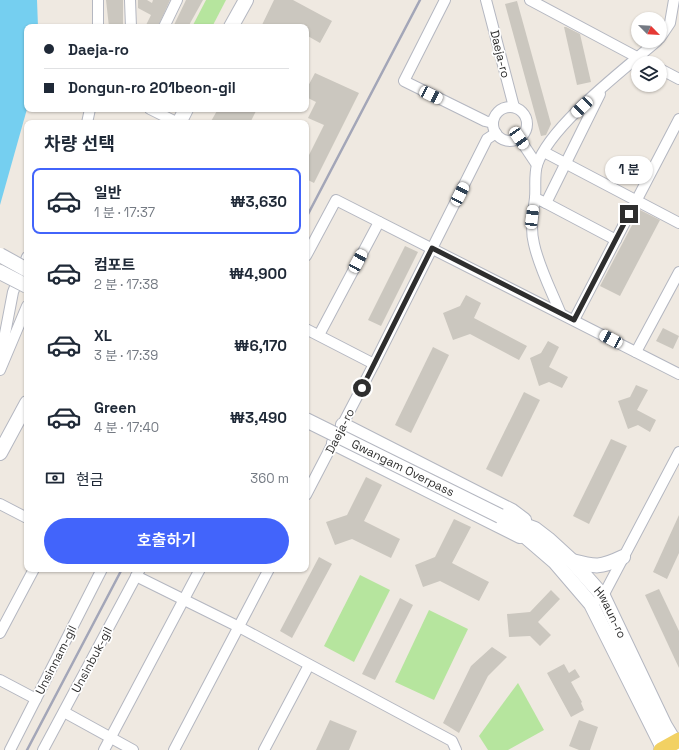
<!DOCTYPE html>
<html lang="ko">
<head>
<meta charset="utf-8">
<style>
	body { margin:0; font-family:"Space Grotesk","Noto Sans KR",sans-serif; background:#f2f2f3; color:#1f2937; height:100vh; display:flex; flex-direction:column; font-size:15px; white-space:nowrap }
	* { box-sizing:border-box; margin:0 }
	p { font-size:13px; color:#747a83 }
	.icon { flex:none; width:22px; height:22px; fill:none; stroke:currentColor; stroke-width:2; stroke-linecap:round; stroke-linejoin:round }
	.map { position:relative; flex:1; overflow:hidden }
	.sheet { position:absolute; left:24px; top:120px; width:285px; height:452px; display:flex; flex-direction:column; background:#fff; border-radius:8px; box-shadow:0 1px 3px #0004 }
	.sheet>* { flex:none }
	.hud { position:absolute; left:24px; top:24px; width:285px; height:88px; border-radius:8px; box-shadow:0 1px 3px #0004; display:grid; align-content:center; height:88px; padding:0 20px; background:#fff }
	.needle { width:26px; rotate:114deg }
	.tools { position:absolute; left:631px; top:12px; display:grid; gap:8px }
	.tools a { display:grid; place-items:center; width:36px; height:36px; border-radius:50%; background:#fff; box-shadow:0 1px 3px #0004; font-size:20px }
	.end { position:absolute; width:18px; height:18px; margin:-9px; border:5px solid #2e2e2e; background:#fff; box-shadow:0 0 0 2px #fff }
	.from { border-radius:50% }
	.bubble { position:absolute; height:28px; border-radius:14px; background:#fff; box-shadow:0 1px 3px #0004; font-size:13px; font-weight:600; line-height:28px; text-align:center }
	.car { position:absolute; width:12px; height:24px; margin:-12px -6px; border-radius:5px; box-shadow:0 0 3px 1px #0007; background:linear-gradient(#fff 24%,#345 0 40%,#fff 0 76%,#345 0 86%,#fff 0) }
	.hud b { display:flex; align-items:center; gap:14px; height:38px; font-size:15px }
	.hud b+b { border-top:1px solid #e0e1e3 }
	.hud i { width:10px; height:10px; background:#1f2937 }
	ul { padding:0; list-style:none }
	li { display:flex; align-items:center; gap:12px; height:66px; margin:0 8px 6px; padding:0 12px; border:2px solid transparent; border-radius:8px }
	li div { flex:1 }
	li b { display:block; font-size:15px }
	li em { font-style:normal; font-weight:600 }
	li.selected { border-color:#4264fb }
	li>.icon { width:36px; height:36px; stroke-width:1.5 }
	h2 { padding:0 20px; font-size:18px; line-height:48px }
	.pay { display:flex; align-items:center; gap:10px; height:44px; padding:0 20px; font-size:15px }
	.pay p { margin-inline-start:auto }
	.primary-button { display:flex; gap:8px; margin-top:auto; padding:8px 20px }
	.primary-button a { flex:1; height:46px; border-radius:24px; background:#4264fb; color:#fff; font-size:16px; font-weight:600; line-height:46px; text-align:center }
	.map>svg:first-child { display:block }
	.green { fill:#b6e59e }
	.water { fill:#75cff0 }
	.building { fill:#cbc7bf }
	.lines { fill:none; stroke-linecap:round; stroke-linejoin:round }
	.street-casing { stroke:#b4b7c1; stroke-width:12 }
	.secondary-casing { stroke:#b4b7c1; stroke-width:16 }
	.primary-casing { stroke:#c9c9c9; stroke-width:16 }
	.street { stroke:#fff; stroke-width:10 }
	.secondary { stroke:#fff; stroke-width:14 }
	.primary { stroke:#f2d163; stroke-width:15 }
	.rail { stroke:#a3a6b8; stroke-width:2.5 }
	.secondary-bridge-casing { stroke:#b4b7c1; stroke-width:16; stroke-linecap:butt }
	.secondary-bridge { stroke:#fff; stroke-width:14 }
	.route { stroke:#2e2e2e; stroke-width:5 }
	.labels { text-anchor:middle; stroke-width:3.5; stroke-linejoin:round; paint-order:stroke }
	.street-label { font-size:12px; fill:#2e2e2e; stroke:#fff }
</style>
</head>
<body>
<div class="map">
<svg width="679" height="750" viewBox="0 0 679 750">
	<rect width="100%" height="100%" fill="#efe9e1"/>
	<g class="green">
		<polygon points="206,0 226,0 212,27 192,27"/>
		<polygon points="360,575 390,590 354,662 324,646"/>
		<polygon points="429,610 468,629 434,700 395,682"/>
		<polygon points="518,683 544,730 508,750 488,750 479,736"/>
	</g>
	<polygon class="water" points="0,0 37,0 38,27 27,27 27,109 0,205"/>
	<g class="building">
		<polygon points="106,0 123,0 123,27 109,27"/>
		<polygon points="138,0 147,0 152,3 153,0 170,0 158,27 145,27 151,15 138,8"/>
		<polygon points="186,0 203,0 188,27 173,27"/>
		<polygon points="274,0 293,0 332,21 320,43 306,35 306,27 261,27"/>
		<polygon points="517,1 551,124 546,135 541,136 505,4"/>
		<polygon points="564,27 566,27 580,34 591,82 577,85"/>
		<polygon points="315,73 359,93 314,183 306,179 306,161 324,125 308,118 316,102 306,97 306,90"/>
		<polygon points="218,109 257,109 250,123 210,123"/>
		<polygon points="640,210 660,220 620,296 600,286"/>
		<polygon points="405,246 418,252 381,326 368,320"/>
		<polygon points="466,295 481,303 474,318 527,346 519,360 470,334 453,340 443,313 460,306"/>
		<polygon points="663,328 679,336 673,349 656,341"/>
		<polygon points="548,341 559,347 549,367 568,377 562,388 549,382 539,386 530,358 541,353"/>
		<polygon points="433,347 449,355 411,433 395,425"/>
		<polygon points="636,385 648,390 637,410 656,420 650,432 638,425 628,429 618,401 630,397"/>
		<polygon points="524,392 540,400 502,477 486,469"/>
		<polygon points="611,439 627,446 589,524 573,516"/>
		<polygon points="366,477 382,485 364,521 400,539 391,558 352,539 335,545 326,522 347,515"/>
		<polygon points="679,515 679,553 667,579 653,572"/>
		<polygon points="454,519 471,527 452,563 489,582 479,601 440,581 423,587 415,565 435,557"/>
		<polygon points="319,557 332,564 292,638 280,631"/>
		<polygon points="659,589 679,631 679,668 645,595"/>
		<polygon points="551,590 560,599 538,622 551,635 540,646 530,636 509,637 507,614 530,612"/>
		<polygon points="400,598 413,605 375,680 362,674"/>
		<polygon points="492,647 507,657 488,676 459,733 443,723 471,666"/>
		<polygon points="564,664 569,673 575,669 580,677 571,682 582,702 581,703 584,710 571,717 547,673"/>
		<polygon points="330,720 357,731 349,750 316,750"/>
		<polygon points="579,720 598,727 590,750 579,750 569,746"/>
	</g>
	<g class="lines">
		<defs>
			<g id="street">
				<polyline points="130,0 131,27"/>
				<polyline points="445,0 404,81 485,121 493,123"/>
				<polyline points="486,0 514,107"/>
				<polyline points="530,0 648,63"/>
				<polyline points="98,27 98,0"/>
				<polyline points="164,27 177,0"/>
				<polyline points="660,38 670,23 674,0"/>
				<polyline points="660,69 679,79"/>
				<circle cx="510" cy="124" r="17"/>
				<polyline points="150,109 178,123"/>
				<polyline points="87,123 90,109"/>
				<polyline points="519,138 537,165"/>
				<polyline points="544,152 679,223"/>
				<polyline points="535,198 546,203 600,94"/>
				<polyline points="546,203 616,240"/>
				<polyline points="306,256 336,200 679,374"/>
				<path d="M 560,312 C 551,290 539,267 534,244 C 530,228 533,214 535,198 C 536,187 534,176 537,165 C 550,125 625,69 657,41"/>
				<polyline points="574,320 679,119"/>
				<polyline points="306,329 374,364"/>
				<polyline points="319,335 379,222"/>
				<polyline points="636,352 679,272"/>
				<polyline points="0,360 13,292 27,257"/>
				<polyline points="0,370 27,306"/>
				<polyline points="306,495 374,364 487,139 496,133"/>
				<polyline points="0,504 27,518"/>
				<polyline points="136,576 239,627 452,741 456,750"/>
				<polyline points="599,599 603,596 679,452"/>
				<polyline points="0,633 34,569"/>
				<polyline points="0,680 36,699"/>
				<polyline points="64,712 133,750"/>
				<polyline points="10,750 102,569"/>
				<polyline points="43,750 140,569"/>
				<polyline points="104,750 200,569"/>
				<polyline points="174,750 269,569"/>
				<polyline points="264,750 309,665"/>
			</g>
			<g id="secondary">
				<polyline points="231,27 246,0"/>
				<polyline points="179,123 186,109"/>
				<polyline points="343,425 512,511 524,520"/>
				<polyline points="334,443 520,536"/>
				<polyline points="0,453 27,403"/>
				<path id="s1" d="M 500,516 L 535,529 L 548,539 L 572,561 L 603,596 L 665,726 L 679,749"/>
				<polyline points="511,524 555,562 591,604 664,750"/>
				<path d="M 572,561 C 596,567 600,568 623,557"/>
			</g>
			<polyline id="primary" points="661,750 679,740"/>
		</defs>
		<use href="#street" class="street-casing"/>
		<use href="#secondary" class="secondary-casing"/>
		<use href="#primary" class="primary-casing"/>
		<use href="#street" class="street"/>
		<use href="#secondary" class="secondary"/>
		<use href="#primary" class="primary"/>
		<g class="rail">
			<polyline points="306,218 420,0"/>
			<polyline points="27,750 122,569"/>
		</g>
		<defs>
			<g id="secondary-bridge">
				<polyline points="0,255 27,270"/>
				<polyline points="0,272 27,286"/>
				<path id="s2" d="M 306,420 L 500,516"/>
			</g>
		</defs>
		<use href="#secondary-bridge" class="secondary-bridge-casing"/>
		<use href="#secondary-bridge" class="secondary-bridge"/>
	</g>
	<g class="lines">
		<polyline class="route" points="362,388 432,248 574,320 629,214"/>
	</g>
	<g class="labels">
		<g class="street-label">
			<text transform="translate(500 54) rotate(76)" y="4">Daeja-ro</text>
			<text transform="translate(340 431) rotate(-63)" y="4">Daeja-ro</text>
			<text dy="4" stroke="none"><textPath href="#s2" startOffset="108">Gwangam Overpass</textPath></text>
			<text dy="4" stroke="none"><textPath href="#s1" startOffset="151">Hwaun-ro</textPath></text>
			<text transform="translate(56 660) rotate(-63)" y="4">Unsinnam-gil</text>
			<text transform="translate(92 660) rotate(-62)" y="4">Unsinbuk-gil</text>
		</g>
	</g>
</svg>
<div class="tools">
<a><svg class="needle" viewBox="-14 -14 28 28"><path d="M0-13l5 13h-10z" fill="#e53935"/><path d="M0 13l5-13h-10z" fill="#747a83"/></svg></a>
<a><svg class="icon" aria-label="layers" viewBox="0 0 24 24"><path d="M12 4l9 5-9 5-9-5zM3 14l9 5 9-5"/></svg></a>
</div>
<i class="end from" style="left:362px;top:388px"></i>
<i class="end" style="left:629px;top:214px"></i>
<div class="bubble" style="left:605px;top:156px;width:48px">1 분</div>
<i class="car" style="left:431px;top:95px;rotate:116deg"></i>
<i class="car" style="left:582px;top:107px;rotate:226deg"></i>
<i class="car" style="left:519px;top:138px;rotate:146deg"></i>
<i class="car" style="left:460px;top:194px;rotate:27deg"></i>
<i class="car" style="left:532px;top:217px;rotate:7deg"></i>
<i class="car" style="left:358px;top:261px;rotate:28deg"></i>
<i class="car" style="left:611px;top:339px;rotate:298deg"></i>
<div class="hud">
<b><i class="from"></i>Daeja-ro</b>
<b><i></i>Dongun-ro 201beon-gil</b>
</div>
<section class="sheet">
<h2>차량 선택</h2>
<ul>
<li class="selected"><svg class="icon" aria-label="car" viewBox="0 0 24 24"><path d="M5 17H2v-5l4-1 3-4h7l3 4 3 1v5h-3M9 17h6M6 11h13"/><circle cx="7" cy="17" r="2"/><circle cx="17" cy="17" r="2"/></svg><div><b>일반</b><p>1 분 · 17:37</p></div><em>₩3,630</em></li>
<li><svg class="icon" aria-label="car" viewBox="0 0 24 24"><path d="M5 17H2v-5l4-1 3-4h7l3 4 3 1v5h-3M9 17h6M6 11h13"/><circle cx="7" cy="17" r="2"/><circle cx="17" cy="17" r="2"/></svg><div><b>컴포트</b><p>2 분 · 17:38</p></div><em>₩4,900</em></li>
<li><svg class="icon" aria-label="car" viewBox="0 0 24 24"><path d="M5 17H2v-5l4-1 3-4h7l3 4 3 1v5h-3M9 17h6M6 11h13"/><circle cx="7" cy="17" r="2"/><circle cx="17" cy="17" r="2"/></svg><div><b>XL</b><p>3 분 · 17:39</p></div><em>₩6,170</em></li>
<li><svg class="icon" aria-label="car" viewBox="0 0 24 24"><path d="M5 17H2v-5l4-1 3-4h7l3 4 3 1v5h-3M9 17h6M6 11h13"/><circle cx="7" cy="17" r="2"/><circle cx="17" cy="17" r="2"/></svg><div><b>Green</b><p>4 분 · 17:40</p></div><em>₩3,490</em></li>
</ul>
<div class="pay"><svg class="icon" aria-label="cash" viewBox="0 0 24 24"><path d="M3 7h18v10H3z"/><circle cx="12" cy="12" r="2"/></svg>현금<p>360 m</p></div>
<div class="primary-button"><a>호출하기</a></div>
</section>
</div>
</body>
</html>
